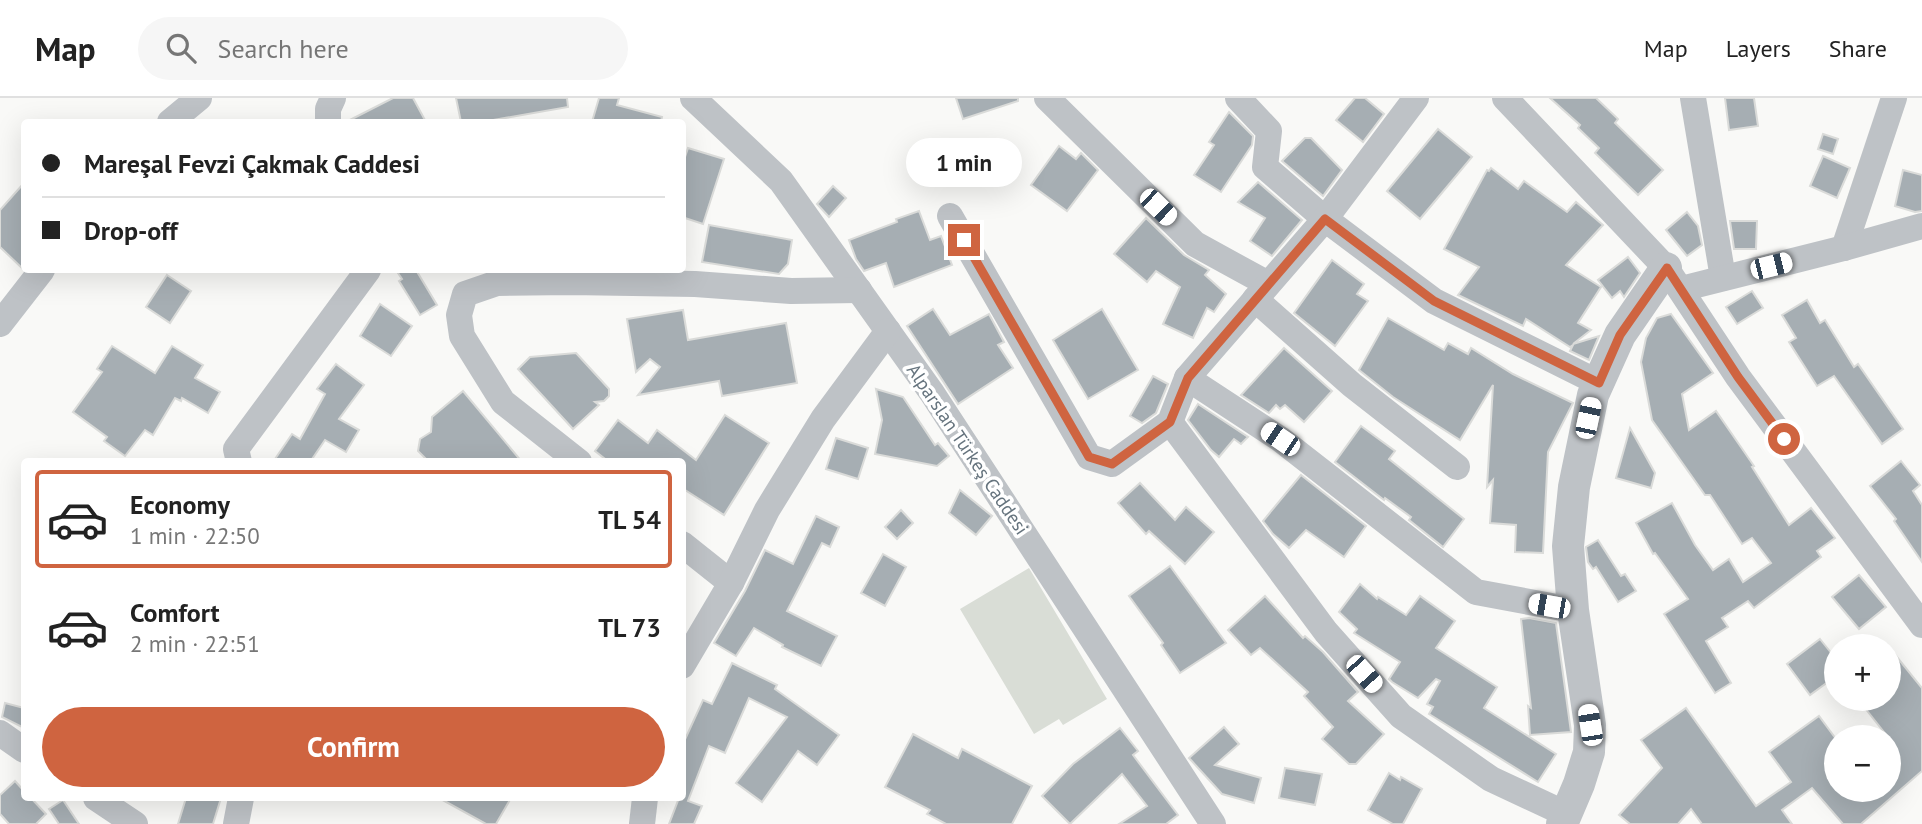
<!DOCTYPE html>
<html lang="en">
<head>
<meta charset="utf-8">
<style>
	body { margin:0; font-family:"PT Sans",sans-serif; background:#f6f6f6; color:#222; height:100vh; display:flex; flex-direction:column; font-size:26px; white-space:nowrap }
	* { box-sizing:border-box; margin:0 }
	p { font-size:23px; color:#767676 }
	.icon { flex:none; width:38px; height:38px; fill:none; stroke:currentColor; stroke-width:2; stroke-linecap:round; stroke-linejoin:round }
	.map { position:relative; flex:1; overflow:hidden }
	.panel { position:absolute; left:21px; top:360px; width:665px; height:343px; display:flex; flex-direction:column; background:#fff; border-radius:7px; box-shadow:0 7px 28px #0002 }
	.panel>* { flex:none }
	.top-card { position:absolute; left:21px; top:21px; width:665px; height:154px; border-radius:7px; box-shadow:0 7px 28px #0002; display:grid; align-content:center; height:154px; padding:0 21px; background:#fff }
	.tools { position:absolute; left:1824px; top:536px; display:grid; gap:14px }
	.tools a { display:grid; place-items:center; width:77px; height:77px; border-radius:50%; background:#fff; box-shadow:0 7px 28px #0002; font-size:35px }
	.end { position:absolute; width:32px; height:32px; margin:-16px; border:9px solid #cf6440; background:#fff; box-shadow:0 0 0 4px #fff }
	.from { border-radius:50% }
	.bubble { position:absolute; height:49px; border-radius:24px; background:#fff; box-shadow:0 7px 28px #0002; font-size:23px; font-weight:700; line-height:49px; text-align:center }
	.car { position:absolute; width:21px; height:42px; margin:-21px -10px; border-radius:9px; box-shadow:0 0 5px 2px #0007; background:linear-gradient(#fff 24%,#345 0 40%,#fff 0 76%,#345 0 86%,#fff 0) }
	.top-card b { display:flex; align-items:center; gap:24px; height:66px; font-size:26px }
	.top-card b+b { border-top:2px solid #e0e0e0 }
	.top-card i { width:18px; height:18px; background:#222 }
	ul { padding:12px 0 0; list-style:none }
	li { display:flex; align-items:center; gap:21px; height:98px; margin:0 14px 10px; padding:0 7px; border:4px solid transparent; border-radius:7px }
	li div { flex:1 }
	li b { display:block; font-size:26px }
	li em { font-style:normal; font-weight:700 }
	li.active { border-color:#cf6440 }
	li>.icon { width:63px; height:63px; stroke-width:1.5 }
	.button { display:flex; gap:14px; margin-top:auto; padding:14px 21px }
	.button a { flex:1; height:80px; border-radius:42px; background:#cf6440; color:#fff; font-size:28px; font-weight:700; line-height:80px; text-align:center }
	header { display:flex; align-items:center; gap:42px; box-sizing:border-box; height:98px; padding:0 35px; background:#fff; border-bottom:2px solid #e0e0e0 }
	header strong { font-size:33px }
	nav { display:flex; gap:38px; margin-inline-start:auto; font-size:24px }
	.search { width:490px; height:63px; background:#f6f6f6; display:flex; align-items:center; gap:18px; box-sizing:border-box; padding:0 24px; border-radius:38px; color:#767676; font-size:26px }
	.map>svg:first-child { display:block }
	.green { fill:#d9ddd6 }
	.building { fill:#a6aeb3; stroke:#dadbd9; stroke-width:2 }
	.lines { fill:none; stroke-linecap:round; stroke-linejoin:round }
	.minor { stroke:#bec2c6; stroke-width:26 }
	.tertiary { stroke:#bec2c6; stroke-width:32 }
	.route { stroke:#cf6440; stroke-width:9 }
	.labels { text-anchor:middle; stroke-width:7; stroke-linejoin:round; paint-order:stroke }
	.street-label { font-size:19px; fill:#66747e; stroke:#fff }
</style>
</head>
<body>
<header>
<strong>Map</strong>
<div class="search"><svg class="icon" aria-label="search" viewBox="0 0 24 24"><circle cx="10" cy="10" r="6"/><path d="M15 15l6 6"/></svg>Search here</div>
<nav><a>Map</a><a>Layers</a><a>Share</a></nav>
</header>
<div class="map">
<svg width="1922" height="726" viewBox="0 0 1922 726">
	<rect width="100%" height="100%" fill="#f9f9f7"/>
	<polygon class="green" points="1029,470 1107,601 1063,627 1059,621 1034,636 960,511"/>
	<g class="building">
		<polygon points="393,0 413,0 426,24 346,24"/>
		<polygon points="456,0 567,0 568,9 482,24 461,24"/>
		<polygon points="599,0 619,0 617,7 662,19 661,24 592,24"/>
		<polygon points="956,0 1018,0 1018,3 963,21"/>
		<polygon points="1355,0 1365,0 1384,16 1363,44 1336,22"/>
		<polygon points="1550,0 1596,0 1618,21 1615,25 1663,72 1638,97 1595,55 1599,50 1578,30 1580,27"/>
		<polygon points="1725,0 1754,0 1758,28 1729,32"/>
		<polygon points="1229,14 1253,38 1252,47 1221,94 1194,77 1214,47 1209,44"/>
		<polygon points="1438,31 1472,59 1420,121 1387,93"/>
		<polygon points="1823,36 1838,41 1833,56 1818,51"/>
		<polygon points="1305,40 1311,40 1342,72 1323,98 1282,63"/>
		<polygon points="1059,48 1076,61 1081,55 1098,72 1067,113 1031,87"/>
		<polygon points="688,50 724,61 703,126 682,119 682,68"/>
		<polygon points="1823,58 1850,70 1837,100 1810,88"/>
		<polygon points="1491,70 1518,91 1524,83 1567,114 1576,104 1603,127 1566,167 1601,189 1578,225 1591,232 1573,246 1599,238 1589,262 1570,253 1573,247 1570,249 1526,221 1523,228 1458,197 1479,169 1444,151 1487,72 1489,73"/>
		<polygon points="1903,72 1922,77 1922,113 1915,114 1895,108"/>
		<polygon points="1258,84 1302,122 1272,158 1250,143 1265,120 1238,104"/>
		<polygon points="24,85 24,169 23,171 0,149 0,112"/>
		<polygon points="833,88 846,100 829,119 817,106"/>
		<polygon points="919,113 930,142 941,138 952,167 894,189 886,165 864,173 856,161 849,142 897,124 896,121"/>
		<polygon points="1687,114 1698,128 1702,147 1687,158 1666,132"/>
		<polygon points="1146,120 1184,157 1209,172 1205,177 1226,196 1214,214 1207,210 1193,240 1163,226 1180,189 1156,173 1147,184 1114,156"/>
		<polygon points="1730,123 1757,123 1756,151 1734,151"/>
		<polygon points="709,127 792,142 788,166 779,176 702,164"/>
		<polygon points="1628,159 1640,175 1624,199 1620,193 1612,200 1598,182"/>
		<polygon points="1332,162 1364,186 1357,196 1368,203 1335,248 1294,215"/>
		<polygon points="396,172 416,172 437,207 420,217 399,183 402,181"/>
		<polygon points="167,177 191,193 170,225 146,209"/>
		<polygon points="1752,193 1763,210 1737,226 1726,209"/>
		<polygon points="1807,202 1820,225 1825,222 1854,269 1858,266 1903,331 1882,346 1834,278 1817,288 1789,244 1796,240 1782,217"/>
		<polygon points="380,206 412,228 391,258 360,238"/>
		<polygon points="933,211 950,237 989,216 1004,244 998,247 1013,270 958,306 907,228"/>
		<polygon points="1102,211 1138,272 1088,301 1053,242"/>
		<polygon points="683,212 688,242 786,225 797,285 722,298 719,283 638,297 660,269 650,261 636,274 627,221"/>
		<polygon points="1671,216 1713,275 1682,296 1689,332 1716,313 1754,368 1752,369 1789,427 1811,410 1835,440 1817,453 1821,459 1754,510 1748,503 1722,520 1728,529 1706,543 1731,585 1715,595 1664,516 1688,501 1655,455 1653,456 1636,425 1672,405 1695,447 1713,472 1729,461 1743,484 1771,465 1752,440 1742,446 1710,397 1705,397 1652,322 1641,264 1646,240 1657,220"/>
		<polygon points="1388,220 1444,252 1448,245 1468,256 1471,250 1513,276 1573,305 1548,354 1543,455 1515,454 1516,427 1490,425 1493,382 1487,389 1493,287 1460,342 1393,299 1359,272"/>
		<polygon points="112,248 155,275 172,248 203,267 195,280 220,294 208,315 182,300 181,303 175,300 153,337 145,332 125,358 104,343 107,339 73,314 102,274 97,271"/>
		<polygon points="1284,250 1332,293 1304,324 1285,307 1280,311 1276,307 1269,315 1241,297"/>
		<polygon points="576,255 609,291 609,298 604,303 595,304 599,307 573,331 518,271 530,259"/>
		<polygon points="336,266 364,287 339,321 359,332 346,354 325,342 310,364 273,364 292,336 300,341 325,296 317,291"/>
		<polygon points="1153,278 1168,286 1156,315 1142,325 1130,318"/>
		<polygon points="876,291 903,299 935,347 938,345 949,358 937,368 875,356 882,322"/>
		<polygon points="463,293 522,364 429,364 418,353 420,341 431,334 432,319"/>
		<polygon points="1198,306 1248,339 1241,346 1234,341 1219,359 1211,352 1188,322"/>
		<polygon points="725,317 769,345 724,417 682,390 682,364 609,364 595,353 618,322 648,345 657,332 696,362"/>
		<polygon points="1361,328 1395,353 1389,361 1464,421 1443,449 1409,422 1411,419 1385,400 1384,402 1335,364"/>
		<polygon points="1630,330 1655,375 1651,390 1616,380"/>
		<polygon points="836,340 868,350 858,381 826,371"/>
		<polygon points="1901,363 1920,387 1913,393 1922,407 1922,464 1894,423 1896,421 1870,388"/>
		<polygon points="1301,377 1366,428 1344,459 1306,432 1289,450 1273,436 1263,423"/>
		<polygon points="1140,385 1175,422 1186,409 1214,434 1185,466 1149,433 1146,436 1118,405"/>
		<polygon points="960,392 992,418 976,437 949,415"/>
		<polygon points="901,412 913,425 897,441 885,429"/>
		<polygon points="816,418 839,429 830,449 822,445 787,513 837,538 821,568 782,549 783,547 754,530 736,558 714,545 745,493 765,452 793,466"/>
		<polygon points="1598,442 1621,478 1625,476 1636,493 1618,504 1596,469 1593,471 1588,464 1586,449"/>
		<polygon points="883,456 906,469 885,508 861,495"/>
		<polygon points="1170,468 1226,545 1180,575 1161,547 1163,545 1129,498"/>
		<polygon points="1859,477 1886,509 1859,531 1832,499"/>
		<polygon points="1360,486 1377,501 1378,499 1406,517 1420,498 1455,523 1436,550 1497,589 1484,610 1556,656 1538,684 1429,616 1433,609 1427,606 1440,583 1436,581 1418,600 1392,584 1389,581 1400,564 1354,535 1357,531 1339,514"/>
		<polygon points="1265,498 1303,540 1305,538 1323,554 1358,594 1348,603 1384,636 1356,666 1349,666 1322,641 1333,629 1304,598 1308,594 1260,550 1251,557 1228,532"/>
		<polygon points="1529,520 1556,525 1571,634 1530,637 1528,608 1531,610 1521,521"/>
		<polygon points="1820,541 1836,561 1836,578 1810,597 1787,566"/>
		<polygon points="1888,548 1922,590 1922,673 1861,726 1843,726 1812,690 1782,712 1792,726 1702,726 1691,711 1678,726 1630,726 1619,717 1662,670 1641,642 1686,610 1756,708 1791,684 1769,654 1819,618 1836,641 1836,691 1888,691 1888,653 1895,648 1857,600 1888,600"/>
		<polygon points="732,565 777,587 775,591 839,637 817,667 798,653 762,704 736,685 787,619 749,600 725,655 709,648 688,703 702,708 694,726 669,726 679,700 682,701 682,648 703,602 712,606"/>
		<polygon points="5,605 24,610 24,630 2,619"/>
		<polygon points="1224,629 1239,646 1215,667 1261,680 1254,705 1222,696 1189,660"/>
		<polygon points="1120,630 1138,653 1133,657 1178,717 1166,726 1119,726 1147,708 1122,676 1070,726 1042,698 1073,666"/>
		<polygon points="913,636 958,660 962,651 1032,688 1012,726 946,726 927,716 930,712 885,689"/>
		<polygon points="1285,670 1322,676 1315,707 1279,700"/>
		<polygon points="1389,675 1400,682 1401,679 1422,691 1403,726 1393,726 1368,712"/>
		<polygon points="15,683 24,693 24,700 31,700 46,716 36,726 9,726 0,716 0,697"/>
		<polygon points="186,700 221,700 213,726 178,726"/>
		<polygon points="439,700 511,700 496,726 486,726"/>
		<polygon points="63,702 79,726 59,726 49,711"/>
	</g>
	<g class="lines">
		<g class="minor">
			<polyline points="693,0 781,83 932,295 1213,726"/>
			<polyline points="1047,0 1195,146 1268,186"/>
			<polyline points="1238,0 1269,33 1265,69 1325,121 1434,203 1599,285"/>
			<polyline points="1505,0 1666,170 1738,279 1922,527"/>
			<polyline points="1693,0 1723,180"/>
			<polyline points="170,24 199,0"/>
			<polyline points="328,24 328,11 333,0"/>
			<polyline points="950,118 1089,359 1112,366 1170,324 1187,280 1325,121 1416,0"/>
			<polyline points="1844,150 1894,0"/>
			<polyline points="1681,191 1844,150 1922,128"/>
			<polyline points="1255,201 1352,287 1457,369"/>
			<polyline points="0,226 42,172"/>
			<polyline points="1187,280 1280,341 1476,494 1573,512"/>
			<polyline points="1170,324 1326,534 1401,618 1491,681 1566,716"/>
			<polyline points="239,364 236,351 368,172"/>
			<polyline points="579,364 503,304 462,238 459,217 465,196 497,185 571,184 695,186 791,193 859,192"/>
			<polyline points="682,446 731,485"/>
			<polyline points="682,568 731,485 767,412 823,321 888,233"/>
			<polyline points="0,635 24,652"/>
			<polyline points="96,700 135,726"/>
			<polyline points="236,726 241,700"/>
			<polyline points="642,726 645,700"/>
		</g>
		<polyline class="tertiary" points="1562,726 1579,686 1589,654 1590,627 1573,512 1568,448 1574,389 1593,297 1620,237 1666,170"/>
	</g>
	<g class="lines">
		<polyline class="route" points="964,142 1089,359 1112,366 1170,324 1188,280 1325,121 1434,203 1599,285 1620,237 1667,170 1738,279 1784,341"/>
	</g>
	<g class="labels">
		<g class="street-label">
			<text transform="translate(968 351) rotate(56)" y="7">Alparslan Türkeş Caddesi</text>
		</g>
	</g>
</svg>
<div class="tools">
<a>+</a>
<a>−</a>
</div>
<i class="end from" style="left:1784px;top:341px"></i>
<i class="end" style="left:964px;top:142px"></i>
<div class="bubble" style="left:906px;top:40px;width:116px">1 min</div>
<i class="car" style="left:1158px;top:109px;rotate:134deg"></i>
<i class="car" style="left:1771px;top:168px;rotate:76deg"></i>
<i class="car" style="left:1588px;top:320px;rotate:12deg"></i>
<i class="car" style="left:1280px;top:341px;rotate:304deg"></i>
<i class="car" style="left:1549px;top:508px;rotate:280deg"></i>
<i class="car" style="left:1364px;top:576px;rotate:138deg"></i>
<i class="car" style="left:1590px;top:627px;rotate:351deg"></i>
<div class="top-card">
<b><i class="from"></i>Mareşal Fevzi Çakmak Caddesi</b>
<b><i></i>Drop-off</b>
</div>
<section class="panel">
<ul>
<li class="active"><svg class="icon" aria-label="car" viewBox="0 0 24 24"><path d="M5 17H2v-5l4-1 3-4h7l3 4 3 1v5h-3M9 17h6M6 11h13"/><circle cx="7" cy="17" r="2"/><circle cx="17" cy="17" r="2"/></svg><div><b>Economy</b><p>1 min · 22:50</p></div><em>TL 54</em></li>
<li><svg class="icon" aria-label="car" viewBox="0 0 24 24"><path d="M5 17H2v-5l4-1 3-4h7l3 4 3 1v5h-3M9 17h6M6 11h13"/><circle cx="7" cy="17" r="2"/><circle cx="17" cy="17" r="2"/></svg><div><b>Comfort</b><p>2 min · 22:51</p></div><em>TL 73</em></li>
</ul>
<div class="button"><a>Confirm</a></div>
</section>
</div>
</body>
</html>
